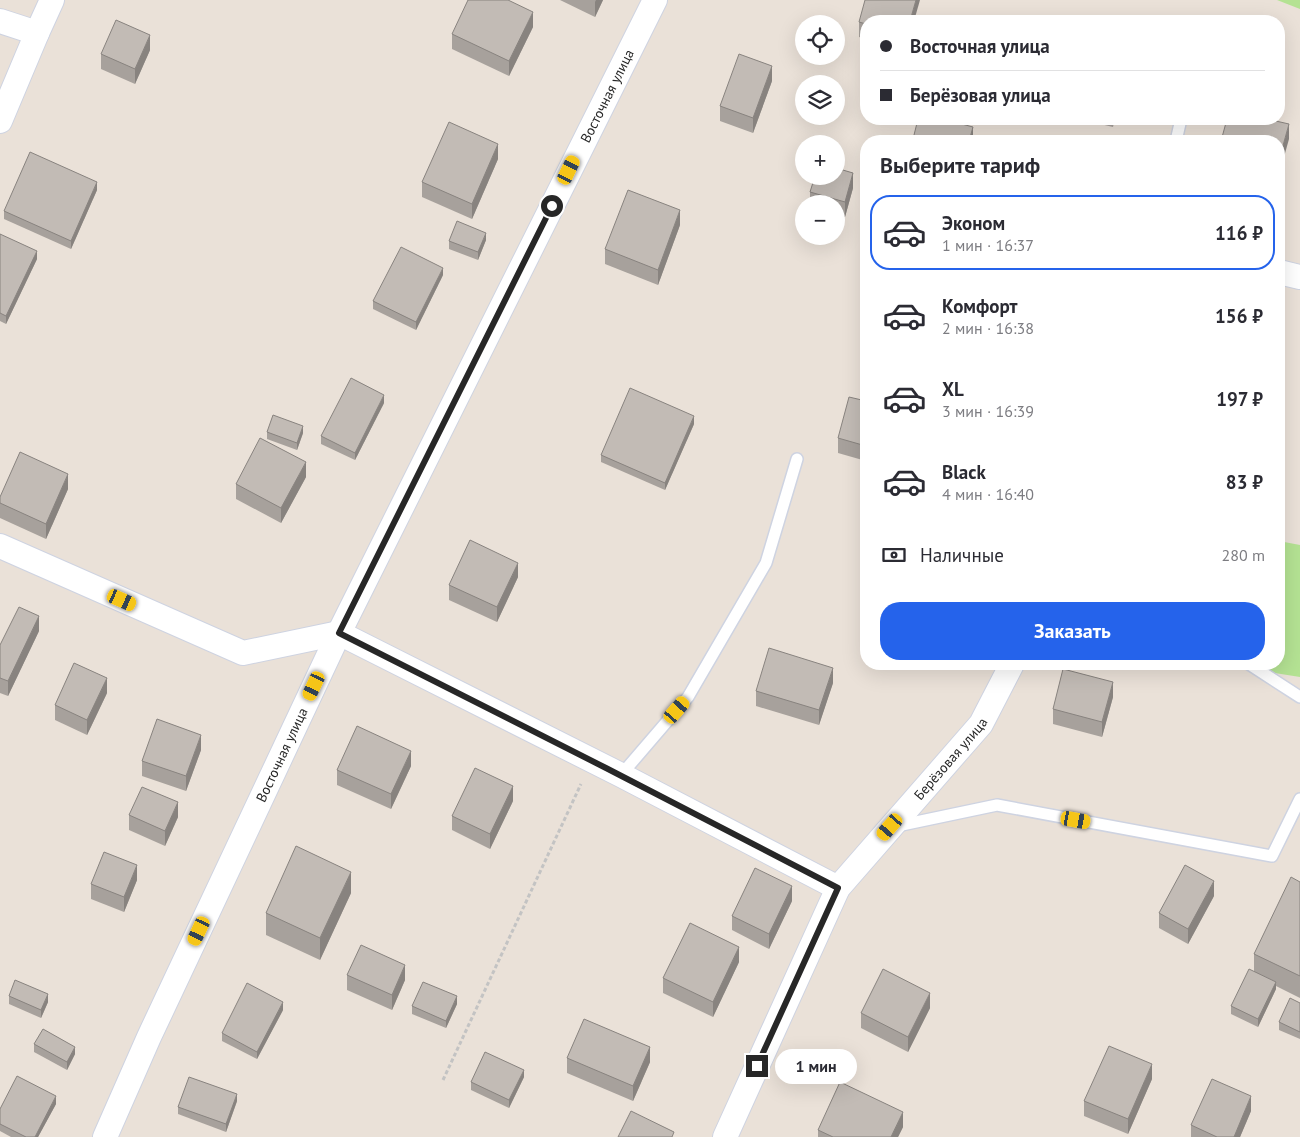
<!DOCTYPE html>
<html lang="ru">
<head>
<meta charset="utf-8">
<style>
	body { margin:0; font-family:"PT Sans",sans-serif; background:#f7f7f7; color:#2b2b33; height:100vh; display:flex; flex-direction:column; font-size:19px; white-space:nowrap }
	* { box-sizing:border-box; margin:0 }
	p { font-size:16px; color:#7c7c81 }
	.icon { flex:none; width:28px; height:28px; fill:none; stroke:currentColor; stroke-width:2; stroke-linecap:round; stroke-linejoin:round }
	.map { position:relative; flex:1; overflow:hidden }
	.side { position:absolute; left:860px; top:135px; width:425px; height:535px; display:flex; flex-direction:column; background:#fff; border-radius:20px; box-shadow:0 5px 20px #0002 }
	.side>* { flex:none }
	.guide { position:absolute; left:860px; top:15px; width:425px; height:110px; border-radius:20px; box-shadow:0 5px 20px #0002; display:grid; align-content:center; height:110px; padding:0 20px; background:#fff }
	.buttons { position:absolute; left:795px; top:15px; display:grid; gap:10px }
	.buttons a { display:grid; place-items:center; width:50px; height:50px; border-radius:50%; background:#fff; box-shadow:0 5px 20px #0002; font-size:25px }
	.end { position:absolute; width:22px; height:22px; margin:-11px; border:6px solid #272727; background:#fff; box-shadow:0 0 0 2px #fff }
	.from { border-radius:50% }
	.bubble { position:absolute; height:35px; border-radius:18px; background:#fff; box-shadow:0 5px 20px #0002; font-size:16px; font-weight:600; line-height:35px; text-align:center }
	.car { position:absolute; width:15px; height:30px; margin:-15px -8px; border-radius:6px; box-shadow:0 0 4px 1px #0007; background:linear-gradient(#f5c518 24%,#345 0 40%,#f5c518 0 76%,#345 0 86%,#f5c518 0) }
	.guide b { display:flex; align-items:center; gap:18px; height:48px; font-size:19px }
	.guide b+b { border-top:1px solid #e1e1e2 }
	.guide i { width:12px; height:12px; background:#2b2b33 }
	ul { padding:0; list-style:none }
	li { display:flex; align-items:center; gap:15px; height:75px; margin:0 10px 8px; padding:0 10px; border:2px solid transparent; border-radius:20px }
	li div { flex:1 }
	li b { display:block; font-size:19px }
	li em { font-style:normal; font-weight:600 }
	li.selected { border-color:#2563eb }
	li>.icon { width:45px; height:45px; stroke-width:1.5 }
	h2 { padding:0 20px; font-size:22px; line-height:60px }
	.pay { display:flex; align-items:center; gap:12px; height:55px; padding:0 20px; font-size:19px }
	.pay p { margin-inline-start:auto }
	.cta { display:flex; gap:10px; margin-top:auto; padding:10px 20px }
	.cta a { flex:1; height:58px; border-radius:20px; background:#2563eb; color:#fff; font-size:20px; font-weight:600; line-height:58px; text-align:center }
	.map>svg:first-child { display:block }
	.green { fill:#b4e293 }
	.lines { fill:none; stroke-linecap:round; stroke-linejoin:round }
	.service-casing { stroke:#ced3e1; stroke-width:14 }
	.minor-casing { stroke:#ced3e1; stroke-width:26 }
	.path { stroke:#c3c3c3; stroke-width:3; stroke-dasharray:4 2.5; stroke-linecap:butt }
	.service { stroke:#fff; stroke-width:11 }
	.minor { stroke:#fff; stroke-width:24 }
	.wall { fill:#a7a19c }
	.shaded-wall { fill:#88837f }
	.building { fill:#c2bbb5; stroke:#88837f }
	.route { stroke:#272727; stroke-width:6 }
	.labels { text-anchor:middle; stroke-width:4; stroke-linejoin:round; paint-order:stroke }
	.street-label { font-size:14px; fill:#272727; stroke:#fff }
</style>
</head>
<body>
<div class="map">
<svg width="1300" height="1137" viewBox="0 0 1300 1137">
	<rect width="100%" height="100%" fill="#eae1d8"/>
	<g class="green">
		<polygon points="1277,0 1300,0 1300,9"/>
		<polygon points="1279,541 1300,545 1300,677 1218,664 1279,664"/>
	</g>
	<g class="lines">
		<defs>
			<g id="service">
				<polyline points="1176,141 1181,119"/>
				<polyline points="1249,664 1300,697"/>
				<polyline points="621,775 688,697 766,563 797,459"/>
				<polyline points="897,826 997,805 1272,856 1300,799"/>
			</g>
			<g id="minor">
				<polyline points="0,21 37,33"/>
				<polyline points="0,121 37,33 52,0"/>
				<polyline points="1279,272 1300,277"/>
				<polyline points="0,546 243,653 339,633 621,775 838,888"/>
				<path id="s1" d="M 105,1137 L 149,1037 L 339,633 L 655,0"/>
				<path id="s2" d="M 725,1137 L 838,888 L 981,724 L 1012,664"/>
			</g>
		</defs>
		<use href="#service" class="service-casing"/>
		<use href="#minor" class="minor-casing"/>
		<polyline class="path" points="443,1080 581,784"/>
		<use href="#service" class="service"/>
		<use href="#minor" class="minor"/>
	</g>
	<g class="wall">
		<polygon points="560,0 603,0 595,17"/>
		<polygon points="866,21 866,39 859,37 859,22"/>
		<polygon points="533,27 509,76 452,49 452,34"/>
		<polygon points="150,50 135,84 101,69 101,54"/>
		<polygon points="772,81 753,133 720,121 720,106"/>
		<polygon points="1079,119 1115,119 1113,127"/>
		<polygon points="913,139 973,141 913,141"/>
		<polygon points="498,159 472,219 422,197 422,182"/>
		<polygon points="853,188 845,217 836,215 836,204 810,204 810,192"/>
		<polygon points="97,190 71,249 4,219 4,211"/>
		<polygon points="680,225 658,285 605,264 605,249"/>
		<polygon points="0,234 37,259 6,324 0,321"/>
		<polygon points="486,240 478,260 449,249 449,241"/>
		<polygon points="443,275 416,330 373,309 373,301"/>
		<polygon points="866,401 866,461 838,453 838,438"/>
		<polygon points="384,403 355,460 321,444 321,436"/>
		<polygon points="694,424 665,490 601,462 601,455"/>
		<polygon points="267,432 303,433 297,450 267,439"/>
		<polygon points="306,477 281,523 236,499 236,484"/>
		<polygon points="68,489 46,539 0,518 0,497"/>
		<polygon points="518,577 497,622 449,600 449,585"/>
		<polygon points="39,631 8,696 0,693 0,645"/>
		<polygon points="833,683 819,725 756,706 756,691"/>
		<polygon points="107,693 87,735 55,720 55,705"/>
		<polygon points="1113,697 1102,737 1053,724 1053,709"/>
		<polygon points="201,750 186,791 142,776 142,761"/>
		<polygon points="411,766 391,809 337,785 337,770"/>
		<polygon points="513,801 490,849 452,830 452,816"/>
		<polygon points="129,815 178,817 165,846 129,830"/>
		<polygon points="137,880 124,912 91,899 91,884"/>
		<polygon points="1300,882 1300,998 1276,986 1276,989 1258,1027 1231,1014 1231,1006 1254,971 1254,954"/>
		<polygon points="351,893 320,960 266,935 266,913"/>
		<polygon points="1214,896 1188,944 1159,928 1159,913"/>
		<polygon points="792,901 769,949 732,930 732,916"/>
		<polygon points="739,962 713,1017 663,993 663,978"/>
		<polygon points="347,975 405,980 392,1010 347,990"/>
		<polygon points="9,996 48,1002 41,1018 9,1004"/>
		<polygon points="1300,1003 1300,1039 1279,1030 1279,1022"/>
		<polygon points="457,1004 446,1028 412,1014 412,1006"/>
		<polygon points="930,1008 908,1052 861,1028 861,1013"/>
		<polygon points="283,1010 257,1059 222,1041 222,1033"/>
		<polygon points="34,1044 75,1054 67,1070 34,1052"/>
		<polygon points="567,1058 650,1062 633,1101 567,1073"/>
		<polygon points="524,1077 509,1108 471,1090 471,1082"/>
		<polygon points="1152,1079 1128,1134 1084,1116 1084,1101"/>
		<polygon points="237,1101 226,1132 178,1114 178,1107"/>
		<polygon points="56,1104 38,1137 11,1137 0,1131 0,1109"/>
		<polygon points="1251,1111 1240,1137 1191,1137 1191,1125"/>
		<polygon points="903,1127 898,1137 818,1137 818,1130"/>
	</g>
	<g class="shaded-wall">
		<polygon points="596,0 603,0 595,17 595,2"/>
		<polygon points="916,0 920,0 914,21 910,21"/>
		<polygon points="533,12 533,27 509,76 509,61"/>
		<polygon points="150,35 150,50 135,84 135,69"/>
		<polygon points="772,66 772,81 753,133 753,118"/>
		<polygon points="1289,124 1289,139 1279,175 1279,160"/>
		<polygon points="973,127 973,141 969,141"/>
		<polygon points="498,144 498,159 472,219 472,204"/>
		<polygon points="853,173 853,188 845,217 845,202"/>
		<polygon points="97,182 97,190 71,249 71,241"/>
		<polygon points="680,210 680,225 658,285 658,270"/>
		<polygon points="486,233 486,240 478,260 478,252"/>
		<polygon points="37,251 37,259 6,324 6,316"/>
		<polygon points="443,268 443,275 416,330 416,322"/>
		<polygon points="384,395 384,403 355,460 355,453"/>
		<polygon points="694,416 694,424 665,490 665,483"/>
		<polygon points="303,426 303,433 297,450 297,443"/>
		<polygon points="306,462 306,477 281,523 281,508"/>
		<polygon points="68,474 68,489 46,539 46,524"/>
		<polygon points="518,563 518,577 497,622 497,607"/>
		<polygon points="39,616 39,631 8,696 8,681"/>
		<polygon points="833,668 833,683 819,725 819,710"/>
		<polygon points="107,678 107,693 87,735 87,720"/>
		<polygon points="1113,682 1113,697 1102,737 1102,722"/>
		<polygon points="201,735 201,750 186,791 186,776"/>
		<polygon points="411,751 411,766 391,809 391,794"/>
		<polygon points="513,786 513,801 490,849 490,834"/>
		<polygon points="178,802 178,817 165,846 165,831"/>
		<polygon points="137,865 137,880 124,912 124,897"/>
		<polygon points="351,872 351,893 320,960 320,938"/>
		<polygon points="1214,881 1214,896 1188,944 1188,929"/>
		<polygon points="792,886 792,901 769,949 769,934"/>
		<polygon points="739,947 739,962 713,1017 713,1002"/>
		<polygon points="405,965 405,980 392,1010 392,995"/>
		<polygon points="1276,982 1276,989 1258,1027 1258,1019"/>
		<polygon points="930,993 930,1008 908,1052 908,1037"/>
		<polygon points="48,994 48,1002 41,1018 41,1010"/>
		<polygon points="457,996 457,1004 446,1028 446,1021"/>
		<polygon points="283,1002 283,1010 257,1059 257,1052"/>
		<polygon points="75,1047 75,1054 67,1070 67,1062"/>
		<polygon points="650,1047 650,1062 633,1101 633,1086"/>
		<polygon points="1152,1064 1152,1079 1128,1134 1128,1119"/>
		<polygon points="524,1070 524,1077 509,1108 509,1100"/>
		<polygon points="237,1094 237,1101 226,1132 226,1124"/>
		<polygon points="56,1096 56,1104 38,1137 35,1137"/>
		<polygon points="1251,1096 1251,1111 1240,1137 1234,1137"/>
		<polygon points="903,1112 903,1127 898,1137 891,1137"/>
	</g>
	<g class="building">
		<polygon points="468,0 508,0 533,12 509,61 452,34"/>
		<polygon points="865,0 916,0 910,21 866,21 866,24 859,22"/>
		<polygon points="116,20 150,35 135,69 101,54"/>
		<polygon points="739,54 772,66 753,118 720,106"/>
		<polygon points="918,119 943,119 973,127 969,141 923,141 913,139"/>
		<polygon points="1227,119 1267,119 1289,124 1279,160 1279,141 1221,141"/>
		<polygon points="449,122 498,144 472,204 422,182"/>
		<polygon points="30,152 97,182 71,241 4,211"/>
		<polygon points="836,168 853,173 845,202 810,192 815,176 836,176"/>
		<polygon points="628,190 680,210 658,270 605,249"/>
		<polygon points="457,221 486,233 478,252 449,241"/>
		<polygon points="0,234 37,251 6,316 0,313"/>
		<polygon points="401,247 443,268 416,322 373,301"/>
		<polygon points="351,378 384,395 355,453 321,436"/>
		<polygon points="630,388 694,416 665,483 601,455"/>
		<polygon points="849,397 866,401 866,446 838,438"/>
		<polygon points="273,415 303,426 297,443 267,432"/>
		<polygon points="260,438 306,462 281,508 236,484"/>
		<polygon points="20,452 68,474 46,524 0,503 0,497"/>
		<polygon points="470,540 518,563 497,607 449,585"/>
		<polygon points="19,607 39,616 8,681 0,678 0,645"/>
		<polygon points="769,648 833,668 819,710 756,691"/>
		<polygon points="74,663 107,678 87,720 55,705"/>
		<polygon points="1063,669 1113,682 1102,722 1053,709"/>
		<polygon points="157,719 201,735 186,776 142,761"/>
		<polygon points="357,726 411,751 391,794 337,770"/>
		<polygon points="475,768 513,786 490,834 452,816"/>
		<polygon points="142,787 178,802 165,831 129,815"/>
		<polygon points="296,846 351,872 320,938 266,913"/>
		<polygon points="104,852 137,865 124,897 91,884"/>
		<polygon points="1185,865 1214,881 1188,929 1159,913"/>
		<polygon points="755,868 792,886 769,934 732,916"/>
		<polygon points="1291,877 1300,882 1300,976 1254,954"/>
		<polygon points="690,923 739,947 713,1002 663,978"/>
		<polygon points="361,945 405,965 392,995 347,975"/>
		<polygon points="883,969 930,993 908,1037 861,1013"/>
		<polygon points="1249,969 1276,982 1258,1019 1231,1006"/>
		<polygon points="15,980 48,994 41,1010 9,996"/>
		<polygon points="423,982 457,996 446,1021 412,1006"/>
		<polygon points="247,983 283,1002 257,1052 222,1033"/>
		<polygon points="1290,998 1300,1003 1300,1032 1279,1022"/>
		<polygon points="584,1019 650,1047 633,1086 567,1058"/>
		<polygon points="43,1029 75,1047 67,1062 34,1044"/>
		<polygon points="1109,1046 1152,1064 1128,1119 1084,1101"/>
		<polygon points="485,1052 524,1070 509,1100 471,1082"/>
		<polygon points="17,1076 56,1096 35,1137 26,1137 0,1124 0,1109"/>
		<polygon points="189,1077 237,1094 226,1124 178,1107"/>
		<polygon points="1212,1079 1251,1096 1234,1137 1217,1137 1191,1125"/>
		<polygon points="840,1082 903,1112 891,1137 833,1137 818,1130"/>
		<polygon points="631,1111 674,1132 672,1137 618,1137"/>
	</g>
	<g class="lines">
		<polyline class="route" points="552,206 339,633 606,768 838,888 757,1066"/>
	</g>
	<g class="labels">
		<g class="street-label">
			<text dy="5" stroke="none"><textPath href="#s1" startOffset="1156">Восточная улица</textPath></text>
			<text dy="5" stroke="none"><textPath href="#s1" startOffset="421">Восточная улица</textPath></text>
			<text dy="5" stroke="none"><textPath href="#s2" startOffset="445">Берёзовая улица</textPath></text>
		</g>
	</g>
</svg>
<div class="buttons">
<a><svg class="icon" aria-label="locate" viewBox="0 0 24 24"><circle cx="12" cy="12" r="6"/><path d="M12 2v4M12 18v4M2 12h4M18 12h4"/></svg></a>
<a><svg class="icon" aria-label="layers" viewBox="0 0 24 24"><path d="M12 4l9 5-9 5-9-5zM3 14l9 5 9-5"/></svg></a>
<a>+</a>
<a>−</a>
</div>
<i class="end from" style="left:552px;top:206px"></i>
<i class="end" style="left:757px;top:1066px"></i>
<div class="bubble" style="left:775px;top:1049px;width:82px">1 мин</div>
<i class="car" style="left:569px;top:170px;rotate:26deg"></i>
<i class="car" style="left:122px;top:600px;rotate:114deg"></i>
<i class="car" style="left:314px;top:686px;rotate:205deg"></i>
<i class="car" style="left:677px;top:710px;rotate:41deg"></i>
<i class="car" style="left:1076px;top:820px;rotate:100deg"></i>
<i class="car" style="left:890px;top:827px;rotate:221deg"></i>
<i class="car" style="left:199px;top:931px;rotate:205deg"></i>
<div class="guide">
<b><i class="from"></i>Восточная улица</b>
<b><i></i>Берёзовая улица</b>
</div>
<section class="side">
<h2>Выберите тариф</h2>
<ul>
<li class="selected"><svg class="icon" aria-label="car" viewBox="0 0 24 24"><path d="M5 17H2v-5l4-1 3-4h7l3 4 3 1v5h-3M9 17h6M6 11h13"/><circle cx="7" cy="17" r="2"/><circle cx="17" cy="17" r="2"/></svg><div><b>Эконом</b><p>1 мин · 16:37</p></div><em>116 ₽</em></li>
<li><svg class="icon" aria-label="car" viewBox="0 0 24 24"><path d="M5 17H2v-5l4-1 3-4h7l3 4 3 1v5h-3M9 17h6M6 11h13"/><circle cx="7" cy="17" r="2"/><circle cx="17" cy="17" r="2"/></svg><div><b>Комфорт</b><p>2 мин · 16:38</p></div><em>156 ₽</em></li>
<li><svg class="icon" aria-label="car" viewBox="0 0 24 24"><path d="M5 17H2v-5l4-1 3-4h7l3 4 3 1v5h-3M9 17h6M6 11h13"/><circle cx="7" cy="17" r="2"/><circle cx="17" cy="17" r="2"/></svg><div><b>XL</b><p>3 мин · 16:39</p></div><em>197 ₽</em></li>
<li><svg class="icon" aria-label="car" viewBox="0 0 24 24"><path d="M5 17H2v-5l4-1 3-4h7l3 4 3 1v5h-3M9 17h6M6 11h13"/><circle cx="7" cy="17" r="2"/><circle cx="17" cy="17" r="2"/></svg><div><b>Black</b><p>4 мин · 16:40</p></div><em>83 ₽</em></li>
</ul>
<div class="pay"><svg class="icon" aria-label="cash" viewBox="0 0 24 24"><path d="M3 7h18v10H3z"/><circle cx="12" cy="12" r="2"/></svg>Наличные<p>280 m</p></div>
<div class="cta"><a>Заказать</a></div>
</section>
</div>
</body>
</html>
